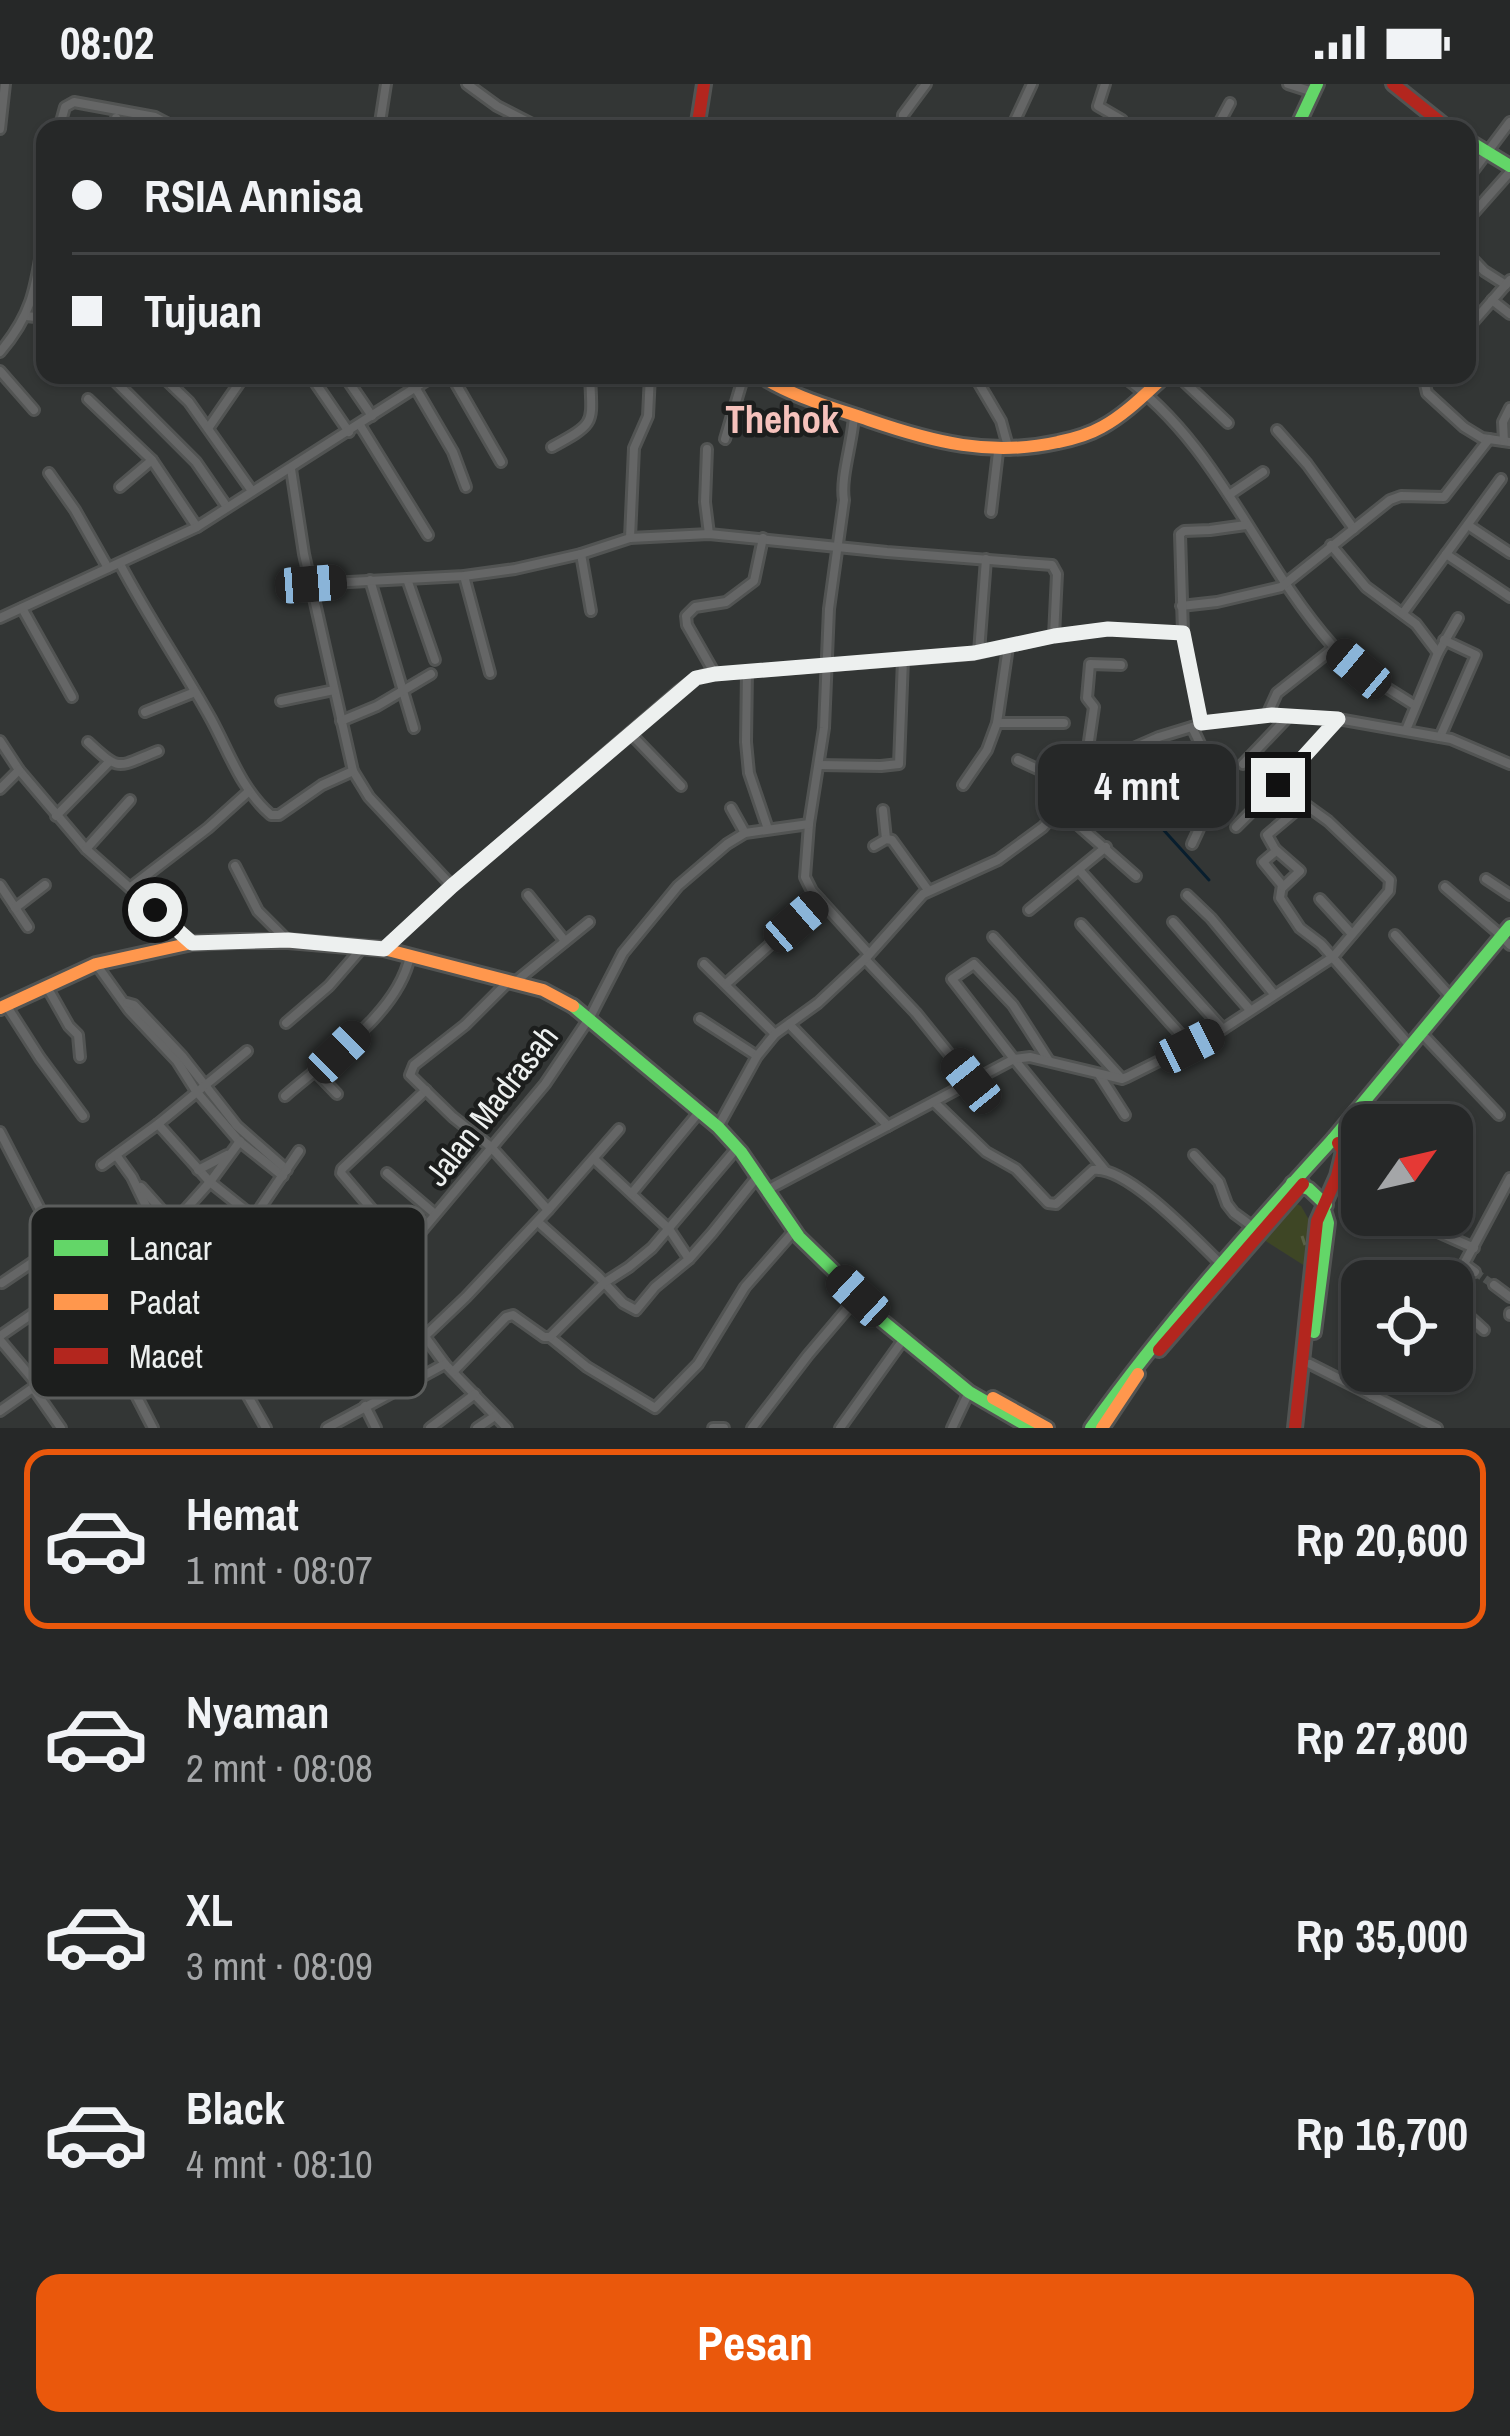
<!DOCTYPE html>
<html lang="id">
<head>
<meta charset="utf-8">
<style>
	body { margin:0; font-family:"Archivo Narrow",sans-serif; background:#323434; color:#f1f3f6; height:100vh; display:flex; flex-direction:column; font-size:45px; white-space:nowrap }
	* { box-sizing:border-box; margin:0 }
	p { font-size:39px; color:#a4a6a8 }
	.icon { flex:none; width:66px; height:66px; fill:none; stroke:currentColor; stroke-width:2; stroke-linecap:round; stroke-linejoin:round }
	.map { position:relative; height:1344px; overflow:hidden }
	.drawer { display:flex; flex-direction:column; background:#262828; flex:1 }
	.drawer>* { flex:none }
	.guide { position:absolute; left:36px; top:36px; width:1440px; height:264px; border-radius:24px; box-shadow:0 3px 9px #0004,0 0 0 3px #424445; display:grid; align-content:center; height:264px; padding:0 36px; background:#262828 }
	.needle { width:78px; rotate:56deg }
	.controls { position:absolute; left:1341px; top:1020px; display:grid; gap:24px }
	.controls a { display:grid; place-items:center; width:132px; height:132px; border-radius:24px; background:#262828; box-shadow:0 3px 9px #0004,0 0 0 3px #424445; font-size:60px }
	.end { position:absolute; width:54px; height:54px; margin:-27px; border:15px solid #edf0ef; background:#111; box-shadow:0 0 0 6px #111 }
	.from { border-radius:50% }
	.bubble { position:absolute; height:84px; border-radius:24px; background:#262828; box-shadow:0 3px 9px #0004,0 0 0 3px #424445; font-size:39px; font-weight:700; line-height:84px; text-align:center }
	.car { position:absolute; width:36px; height:72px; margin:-36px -18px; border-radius:15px; box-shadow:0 0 9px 3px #0007; background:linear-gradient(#222 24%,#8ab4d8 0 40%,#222 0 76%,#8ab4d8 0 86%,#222 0) }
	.guide b { display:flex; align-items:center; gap:42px; height:114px; font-size:45px }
	.guide b+b { border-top:3px solid #424445 }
	.guide i { width:30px; height:30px; background:#f1f3f6 }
	ul { padding:21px 0 0; list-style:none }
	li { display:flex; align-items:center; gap:36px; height:180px; margin:0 24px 18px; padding:0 12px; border:6px solid transparent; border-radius:24px }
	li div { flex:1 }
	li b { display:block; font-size:45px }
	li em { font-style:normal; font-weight:700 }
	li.selected { border-color:#ea580c }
	li>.icon { width:108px; height:108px; stroke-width:1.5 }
	.cta { display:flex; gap:24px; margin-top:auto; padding:24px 36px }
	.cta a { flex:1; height:138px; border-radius:24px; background:#ea580c; color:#fff; font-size:48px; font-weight:700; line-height:138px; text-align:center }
	.status { display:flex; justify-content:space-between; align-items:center; height:84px; padding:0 60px; background:#262828; direction:ltr }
	.status svg { height:33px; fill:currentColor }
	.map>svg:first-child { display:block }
	.park { fill:url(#park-tufts) }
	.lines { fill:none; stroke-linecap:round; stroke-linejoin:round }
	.stream { stroke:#081e2e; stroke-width:3 }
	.street-tunnel { stroke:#4f5251; stroke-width:8; stroke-dasharray:8 4; stroke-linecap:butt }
	.street-casing { stroke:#525453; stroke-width:14 }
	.fast-casing { stroke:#525453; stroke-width:18 }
	.slow-casing { stroke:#525453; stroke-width:18 }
	.jam-casing { stroke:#525453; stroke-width:18 }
	.street { stroke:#656666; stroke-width:8 }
	.fast { stroke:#63d668; stroke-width:12 }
	.slow { stroke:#ff974d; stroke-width:12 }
	.jam { stroke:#b3261e; stroke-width:12 }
	.route { stroke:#edf0ef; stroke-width:15 }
	.labels { text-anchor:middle; stroke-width:9; stroke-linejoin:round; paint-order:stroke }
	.street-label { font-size:33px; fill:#edf0ef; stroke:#1c1e1d }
	.quarter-label { font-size:39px; font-weight:bold; fill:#f6c2bc; stroke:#1c1e1d }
	.key { fill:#1c1e1d; stroke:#5b5d5c; stroke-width:3 }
	.key-label { font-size:33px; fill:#edf0ef }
</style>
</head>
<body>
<div class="status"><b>08:02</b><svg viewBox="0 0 49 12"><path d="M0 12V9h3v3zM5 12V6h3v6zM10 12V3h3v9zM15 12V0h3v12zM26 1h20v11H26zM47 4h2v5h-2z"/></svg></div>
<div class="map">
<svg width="1510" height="1344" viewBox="0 0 1510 1344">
	<defs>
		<pattern id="park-tufts" width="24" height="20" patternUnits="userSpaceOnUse" patternTransform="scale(3)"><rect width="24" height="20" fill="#3e4625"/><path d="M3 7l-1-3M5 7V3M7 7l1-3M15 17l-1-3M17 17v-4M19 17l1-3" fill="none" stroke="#5a6145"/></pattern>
	</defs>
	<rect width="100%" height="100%" fill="#333635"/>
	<polygon class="park" points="1294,1119 1301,1122 1309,1136 1305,1182 1258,1152"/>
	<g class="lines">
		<polyline class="stream" points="1113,698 1160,742 1209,796"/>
		<polyline class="street-tunnel" points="1475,1188 1494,1201"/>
		<defs>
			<g id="street">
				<polyline points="467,0 497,22 536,42 565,45"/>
				<polyline points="1105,0 1098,22 1122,36 1118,45"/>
				<polyline points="1288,0 1313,8"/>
				<polyline points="0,45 5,0"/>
				<polyline points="59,45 65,23 74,18 155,33 178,45"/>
				<polyline points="114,45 116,34"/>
				<polyline points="138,45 139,39"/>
				<polyline points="379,45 386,0"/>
				<polyline points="902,45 903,31 926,0"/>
				<polyline points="1011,45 1032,0"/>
				<polyline points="1216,45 1230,19"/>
				<polyline points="1467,95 1510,38"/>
				<polyline points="1470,133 1510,88"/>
				<polyline points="1467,169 1484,187 1506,201"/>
				<polyline points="1492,216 1510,230"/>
				<polyline points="26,232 45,234"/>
				<polyline points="1467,245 1510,196"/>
				<path d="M 0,268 C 36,226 36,197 45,145"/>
				<polyline points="0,287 34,326"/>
				<polyline points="109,291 196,378 227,423"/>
				<polyline points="161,291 189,318 252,407"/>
				<polyline points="310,291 349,348"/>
				<polyline points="344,291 372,332"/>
				<polyline points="451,291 501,378"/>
				<polyline points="974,291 1001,337 1009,366"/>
				<path d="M 1121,291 C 1217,358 1256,475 1332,561 C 1353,586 1387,603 1414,621"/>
				<polyline points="1177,291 1228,339"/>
				<polyline points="1423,291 1427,309 1464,343 1482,354 1510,358"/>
				<polyline points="1382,296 1400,291"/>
				<polyline points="174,303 183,291"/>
				<polyline points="415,303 453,368 466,403"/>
				<polyline points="88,315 152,376 197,443"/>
				<path d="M 854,331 C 853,357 840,394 844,416 L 829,525 L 824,644 L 809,740 L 805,793 L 812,807 L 869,870"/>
				<polyline points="360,341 428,451"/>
				<polyline points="209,343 240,298"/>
				<polyline points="1277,346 1307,380 1354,445"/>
				<polyline points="725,355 744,291"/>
				<polyline points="1504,357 1503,338 1510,324"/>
				<path d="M 552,363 C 597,338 592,341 590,291"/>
				<polyline points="707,365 705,418 709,450"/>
				<polyline points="291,385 304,470 353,687 369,713 452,802"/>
				<polyline points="49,389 75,426 108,484"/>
				<polyline points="120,403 152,376"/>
				<polyline points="1229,411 1263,388"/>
				<polyline points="991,428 998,368"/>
				<polyline points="1468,441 1510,469"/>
				<polyline points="630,454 634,364 648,332 650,291"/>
				<polyline points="1331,461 1366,503 1416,540 1438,569"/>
				<polyline points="581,470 591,527"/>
				<polyline points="1446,470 1510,513"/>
				<path d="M 120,480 C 148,533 182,583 211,635 C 230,670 241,705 271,731 L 279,731 L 322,701 L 353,687"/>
				<polyline points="464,492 490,589"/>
				<polyline points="407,495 435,576"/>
				<polyline points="370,496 414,644"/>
				<polyline points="311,500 464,492 515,485 581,470 630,454 709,450 887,468 1052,481 1057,490 1054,552"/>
				<polyline points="1181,522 1217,518 1281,503 1390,416 1401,412 1444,413 1489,355"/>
				<polyline points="22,524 72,613"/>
				<polyline points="1403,529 1501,395"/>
				<polyline points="0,534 197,443 435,291"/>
				<polyline points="1183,549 1180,450 1184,447 1210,446 1246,441"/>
				<polyline points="979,568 986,475"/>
				<polyline points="747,587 746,658 749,689 768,745"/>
				<polyline points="715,590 687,541 686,532 695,523 726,518 754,497 763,454"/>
				<polyline points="281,617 334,606"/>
				<polyline points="145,628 195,608"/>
				<polyline points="1267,631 1277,609 1334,564"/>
				<polyline points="341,637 377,622 431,590"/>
				<polyline points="997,639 1064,639"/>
				<polyline points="1406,646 1438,569 1458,534"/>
				<polyline points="630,649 681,702"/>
				<polyline points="1440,653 1476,571 1444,556"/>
				<polyline points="0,657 19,686 86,765 192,859"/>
				<path d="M 88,658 C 121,689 117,683 158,667"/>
				<polyline points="1088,664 1127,667 1159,653 1195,642"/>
				<polyline points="1018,676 1044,688 1069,704"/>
				<polyline points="1243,680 1288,633"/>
				<polyline points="819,681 881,682 899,680 903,575"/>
				<polyline points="963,701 987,666 997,639 1008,563"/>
				<polyline points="1190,703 1189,727 1199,745 1192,760"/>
				<polyline points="0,705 19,686"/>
				<polyline points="1144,718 1190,703 1208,692 1211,683 1192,643"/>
				<polyline points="1304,720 1267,751 1276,767 1263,778 1282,801 1280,814 1300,844 1321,860 1410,962"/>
				<polyline points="731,724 745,749"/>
				<polyline points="1059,724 1136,792"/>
				<polyline points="883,726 886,755"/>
				<polyline points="56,732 109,678"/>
				<polyline points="1236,743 1287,692 1338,635"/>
				<polyline points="874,762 886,755 892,756 928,806"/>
				<polyline points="86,765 130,716"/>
				<polyline points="1276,766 1300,787 1283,803"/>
				<polyline points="235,782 258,827 286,855"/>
				<polyline points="1080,787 1223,945"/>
				<polyline points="1486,795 1510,811"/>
				<polyline points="0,801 28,843"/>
				<polyline points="131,803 208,744 248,708"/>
				<polyline points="1445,803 1503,853"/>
				<polyline points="528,811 565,857"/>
				<polyline points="1187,811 1211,834 1274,910"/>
				<polyline points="1320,815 1352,850"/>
				<polyline points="15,824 45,801"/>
				<polyline points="1029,826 1106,763"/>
				<polyline points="1173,838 1250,926"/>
				<polyline points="1081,840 1190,961"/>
				<polyline points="1395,851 1450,912"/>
				<polyline points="993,853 1121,994"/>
				<polyline points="1507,858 1510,861"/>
				<polyline points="384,865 452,802 677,608 696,594 705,591 974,570 1054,552 1108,545 1183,549 1201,639 1272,631 1338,635 1451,655 1510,680"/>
				<polyline points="865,875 916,929 971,997"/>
				<polyline points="96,880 129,926 177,977 196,1007 239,1057 283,1092"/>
				<polyline points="704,880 775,950"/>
				<polyline points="515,898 589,838"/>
				<polyline points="726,900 820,816"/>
				<polyline points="47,903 69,942 78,951 80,973"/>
				<polyline points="127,919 134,921 182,972 237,1042 287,1086"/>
				<polyline points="6,921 40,974 83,1032"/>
				<polyline points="700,935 757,972"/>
				<polyline points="286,939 329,902 362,864"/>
				<polyline points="789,940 888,1042"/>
				<polyline points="1427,955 1499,1031"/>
				<polyline points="1049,977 1013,921 974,880 952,895 1014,975 1104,1085"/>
				<polyline points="314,986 337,1010"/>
				<polyline points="1100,992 1125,1031"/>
				<path d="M 285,1012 C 328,974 398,930 410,872"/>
				<path d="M 934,1018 L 986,1068 L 1016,1085 L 1048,1119 L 1056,1120 L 1093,1086 C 1127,1081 1196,1156 1221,1180"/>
				<polyline points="158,1040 210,1098 254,1133"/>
				<polyline points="718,1043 757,972 775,950 818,919 865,875 923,810 998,776 1043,743 1059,724 1088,664 1094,623 1087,614 1090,580 1121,581"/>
				<polyline points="0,1048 153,1344"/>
				<polyline points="1344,1068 1362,1090"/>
				<polyline points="116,1071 132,1093 161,1153 222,1204"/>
				<polyline points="1194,1071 1219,1098 1227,1120 1234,1129 1253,1143"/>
				<polyline points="594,1075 669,1145 689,1175"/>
				<polyline points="102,1081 158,1040 247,967"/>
				<polyline points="198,1086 227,1071"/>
				<polyline points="387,1089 435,1130"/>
				<polyline points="141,1103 174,1140"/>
				<polyline points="767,1106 1014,975 1030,973 1122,995 1127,993 1223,945 1333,873 1389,807 1390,796 1328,737 1278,701"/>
				<polyline points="632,1109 700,1027"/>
				<polyline points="548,1126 619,1045"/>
				<polyline points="1400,1131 1474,1164"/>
				<polyline points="348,1138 377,1187 445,1280 507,1344"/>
				<polyline points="538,1138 598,1192 623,1219 636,1226 655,1203 689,1175 712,1149 757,1093"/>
				<polyline points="161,1153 210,1098 240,1057"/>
				<path d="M 277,1160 C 286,1187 293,1204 317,1222"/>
				<polyline points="409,1162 375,1129 341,1089 342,1085 426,1006"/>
				<polyline points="115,1187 138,1175 149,1178 198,1224 266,1344"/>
				<polyline points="1475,1188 1464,1180 1510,1094"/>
				<polyline points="203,1190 254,1133 299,1067"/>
				<polyline points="2,1199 58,1161"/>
				<polyline points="1494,1201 1510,1213"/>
				<polyline points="1452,1208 1464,1180"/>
				<polyline points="1452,1217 1484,1246"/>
				<polyline points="1510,1229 1510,1231"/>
				<polyline points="0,1252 77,1199"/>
				<polyline points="425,1252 466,1213 548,1126 491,1063 453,1033 410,991 414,981 465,941 509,897"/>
				<polyline points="550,1253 587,1283 655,1324 698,1280 745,1203 794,1147"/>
				<polyline points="0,1256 32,1294 42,1300 107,1258"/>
				<polyline points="1310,1280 1437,1344"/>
				<polyline points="230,1282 240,1263 262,1245 269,1241 289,1240 377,1187 409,1162 545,1000 590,933 623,869 678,802 727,760 745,749 809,740"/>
				<polyline points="453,1288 506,1233 513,1231 544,1253 550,1253 604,1199 629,1183 652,1164 737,1064"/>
				<polyline points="33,1304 61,1344"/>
				<polyline points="1371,1311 1382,1287"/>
				<polyline points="365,1322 376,1344"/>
				<polyline points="0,1327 37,1301"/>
				<polyline points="327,1344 445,1280"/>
				<polyline points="430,1344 475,1310"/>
				<polyline points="477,1344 495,1332"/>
				<polyline points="713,1344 724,1344"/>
				<polyline points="752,1344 808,1271 858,1212"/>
				<polyline points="840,1344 903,1256"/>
				<polyline points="952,1344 969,1308"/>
			</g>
			<g id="fast">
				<polyline points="1296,45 1317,0"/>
				<polyline points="1467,56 1510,82"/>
				<polyline points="573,922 718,1043 741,1068 799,1153 871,1223 875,1231 969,1308 1031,1344"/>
				<polyline points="1338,1059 1333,1055 1510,842"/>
				<polyline points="1292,1099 1309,1105 1326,1121"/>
				<polyline points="1314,1248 1328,1139 1324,1126"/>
				<path d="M 1091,1344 C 1164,1242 1248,1148 1333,1055"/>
			</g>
			<g id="slow">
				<path d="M 759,291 C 793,313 831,323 869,336 C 933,358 991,373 1058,358 C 1073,355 1088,351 1102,343 C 1126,330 1146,309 1166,291"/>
				<polyline points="0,924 96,880 192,859 237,857 288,857 384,865 543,906 573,922"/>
				<polyline points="993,1314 1047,1344"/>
				<polyline points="1102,1344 1138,1290"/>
			</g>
			<g id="jam">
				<polyline points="1393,0 1449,45"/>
				<polyline points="697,45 704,0"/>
				<polyline points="1159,1266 1303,1100"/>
				<polyline points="1295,1344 1317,1137 1337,1092 1343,1067 1338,1059"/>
			</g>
		</defs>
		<use href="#street" class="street-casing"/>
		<use href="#fast" class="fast-casing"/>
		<use href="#slow" class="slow-casing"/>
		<use href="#jam" class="jam-casing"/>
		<use href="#street" class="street"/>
		<use href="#fast" class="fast"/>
		<use href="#slow" class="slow"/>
		<use href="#jam" class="jam"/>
	</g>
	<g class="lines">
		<polyline class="route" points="155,826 192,859 288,856 384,865 452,802 696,594 715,590 974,569 1054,552 1108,545 1183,549 1201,639 1272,631 1338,635 1278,701"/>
	</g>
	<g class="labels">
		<g class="street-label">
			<text transform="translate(491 1021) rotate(-52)" y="12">Jalan Madrasah</text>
		</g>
		<g class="quarter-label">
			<text x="782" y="349">Thehok</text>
		</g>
	</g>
	<rect x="30" y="1122" width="396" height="192" rx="18" class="key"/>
	<rect x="54" y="1156" width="54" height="16" fill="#63d668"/>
	<rect x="54" y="1210" width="54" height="16" fill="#ff974d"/>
	<rect x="54" y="1264" width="54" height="16" fill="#b3261e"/>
	<g class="key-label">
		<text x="129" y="1176">Lancar</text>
		<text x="129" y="1230">Padat</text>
		<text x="129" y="1284">Macet</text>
	</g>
</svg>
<div class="controls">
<a><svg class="needle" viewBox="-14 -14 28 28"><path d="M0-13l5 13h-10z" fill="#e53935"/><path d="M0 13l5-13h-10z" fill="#a4a6a8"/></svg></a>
<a><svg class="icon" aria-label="locate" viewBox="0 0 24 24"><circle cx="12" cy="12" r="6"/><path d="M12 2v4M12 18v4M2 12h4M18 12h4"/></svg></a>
</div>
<i class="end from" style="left:155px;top:826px"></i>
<i class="end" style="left:1278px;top:701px"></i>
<div class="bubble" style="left:1038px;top:660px;width:198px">4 mnt</div>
<i class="car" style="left:311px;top:500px;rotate:86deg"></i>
<i class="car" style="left:1359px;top:585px;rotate:310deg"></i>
<i class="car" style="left:796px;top:838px;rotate:49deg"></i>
<i class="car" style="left:1190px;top:962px;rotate:63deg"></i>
<i class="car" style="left:339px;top:968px;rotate:46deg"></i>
<i class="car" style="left:971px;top:997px;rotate:321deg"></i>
<i class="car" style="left:858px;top:1212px;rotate:313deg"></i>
<div class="guide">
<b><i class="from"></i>RSIA Annisa</b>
<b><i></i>Tujuan</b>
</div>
</div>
<section class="drawer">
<ul>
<li class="selected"><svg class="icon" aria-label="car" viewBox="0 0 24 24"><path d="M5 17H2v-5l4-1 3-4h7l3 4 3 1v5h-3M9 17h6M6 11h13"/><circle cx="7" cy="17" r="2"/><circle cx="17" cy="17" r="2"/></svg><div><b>Hemat</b><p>1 mnt · 08:07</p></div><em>Rp 20,600</em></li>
<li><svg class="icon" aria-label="car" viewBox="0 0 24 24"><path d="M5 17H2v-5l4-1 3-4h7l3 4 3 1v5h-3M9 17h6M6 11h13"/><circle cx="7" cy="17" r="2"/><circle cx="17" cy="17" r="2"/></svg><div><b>Nyaman</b><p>2 mnt · 08:08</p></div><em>Rp 27,800</em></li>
<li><svg class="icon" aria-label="car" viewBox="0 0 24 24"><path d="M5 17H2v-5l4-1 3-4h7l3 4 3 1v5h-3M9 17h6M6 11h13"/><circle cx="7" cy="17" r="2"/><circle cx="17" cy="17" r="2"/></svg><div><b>XL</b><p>3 mnt · 08:09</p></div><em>Rp 35,000</em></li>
<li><svg class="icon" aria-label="car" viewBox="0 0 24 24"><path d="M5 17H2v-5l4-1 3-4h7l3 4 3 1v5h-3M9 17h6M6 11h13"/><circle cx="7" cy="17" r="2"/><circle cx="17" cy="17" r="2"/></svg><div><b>Black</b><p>4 mnt · 08:10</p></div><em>Rp 16,700</em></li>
</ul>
<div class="cta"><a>Pesan</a></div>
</section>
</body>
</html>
